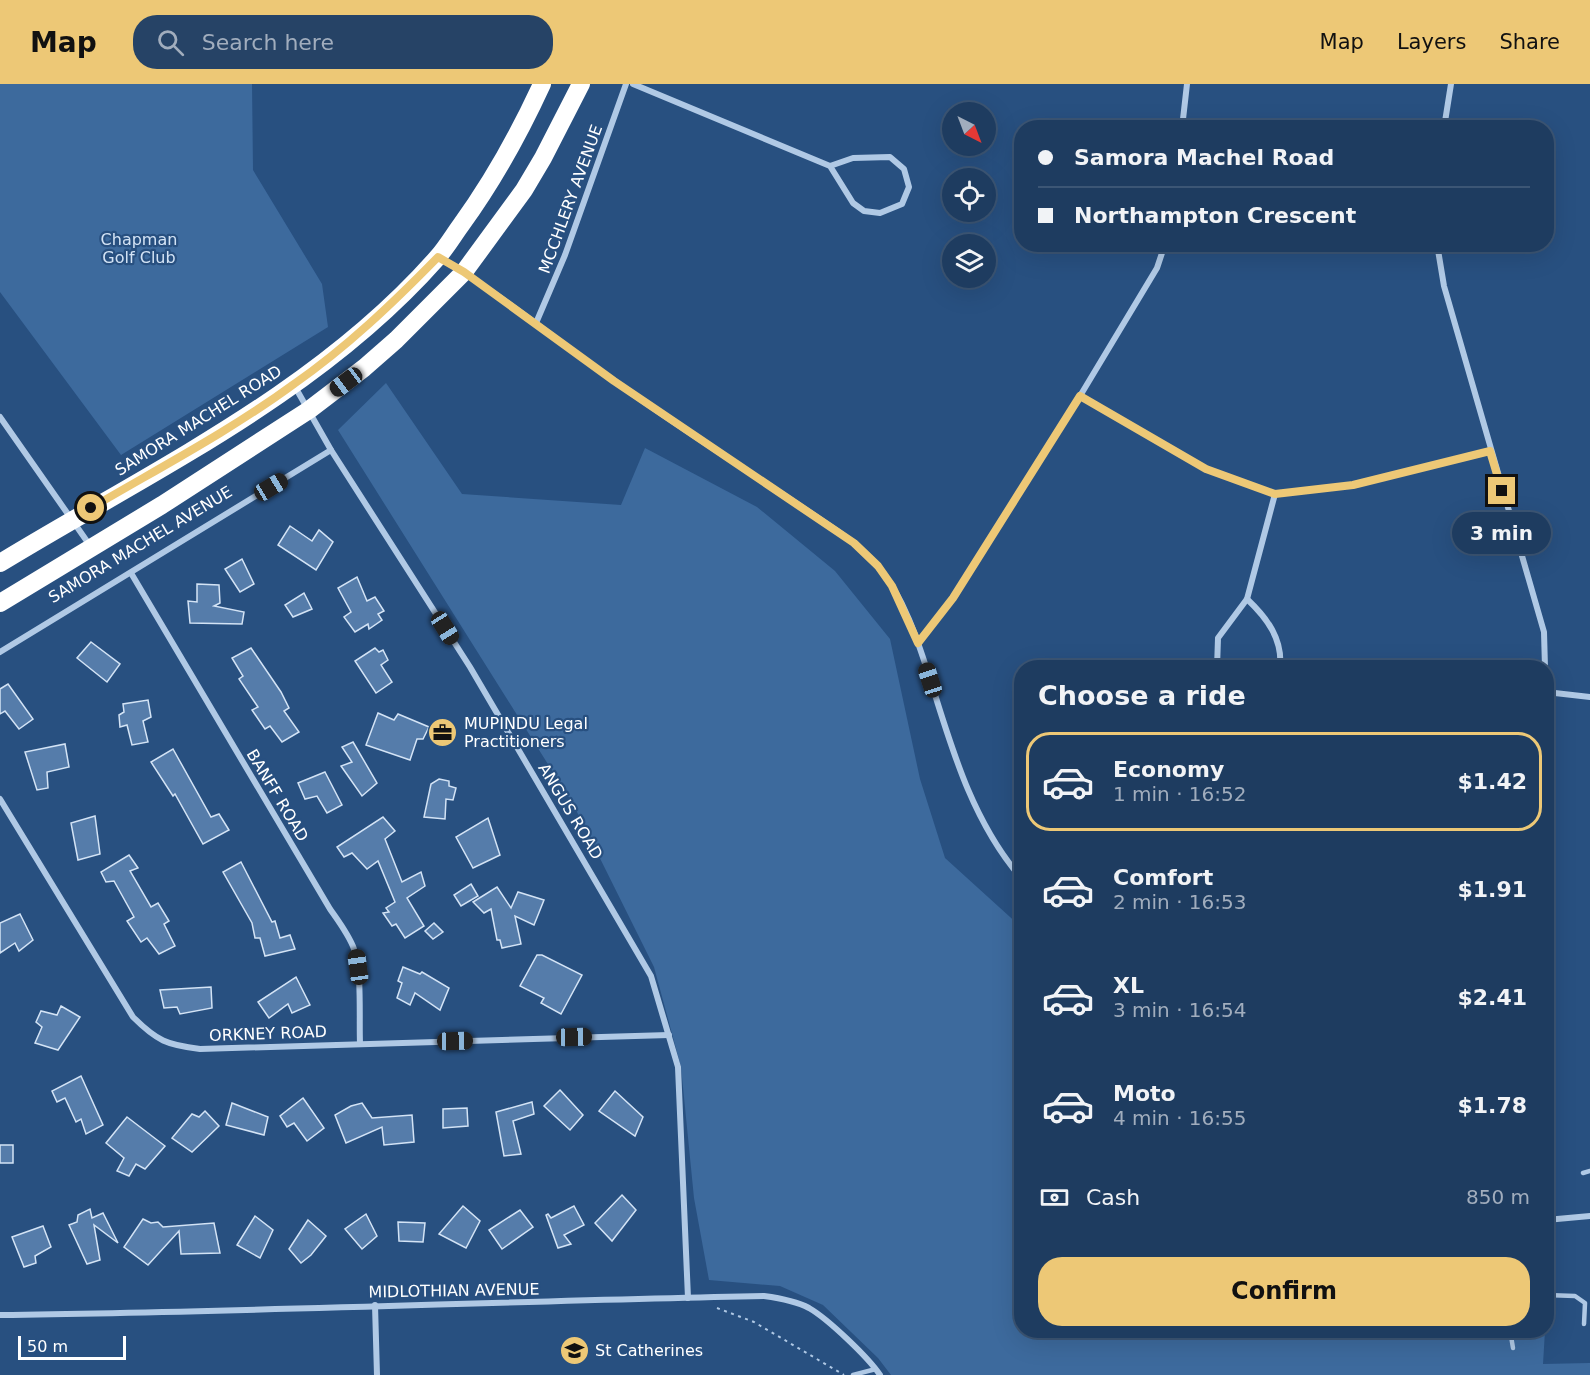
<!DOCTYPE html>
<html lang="en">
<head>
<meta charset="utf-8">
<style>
	body { margin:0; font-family:"DejaVu Sans",sans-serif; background:#264366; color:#f1f3f6; height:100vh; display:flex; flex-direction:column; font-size:22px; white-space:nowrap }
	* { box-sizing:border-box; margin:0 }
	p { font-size:20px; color:#a1adbd }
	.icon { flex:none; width:33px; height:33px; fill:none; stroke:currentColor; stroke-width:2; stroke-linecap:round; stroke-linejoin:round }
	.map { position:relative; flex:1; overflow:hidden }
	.panel { position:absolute; left:1014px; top:576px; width:540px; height:678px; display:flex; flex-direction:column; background:#1e3c60; border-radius:24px; box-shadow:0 6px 24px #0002,0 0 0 2px #3c5675 }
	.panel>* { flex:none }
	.banner { position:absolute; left:1014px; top:36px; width:540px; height:132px; border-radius:24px; box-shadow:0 6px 24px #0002,0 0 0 2px #3c5675; display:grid; align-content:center; height:132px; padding:0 24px; background:#1e3c60 }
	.needle { width:39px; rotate:138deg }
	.tools { position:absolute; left:942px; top:18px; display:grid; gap:12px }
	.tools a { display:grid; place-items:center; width:54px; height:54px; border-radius:50%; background:#1e3c60; box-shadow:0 6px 24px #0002,0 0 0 2px #3c5675; font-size:30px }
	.scale { position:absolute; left:18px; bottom:15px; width:108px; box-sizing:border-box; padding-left:6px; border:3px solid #fff; border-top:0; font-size:16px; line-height:21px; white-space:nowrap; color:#fff; -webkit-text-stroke:4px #285080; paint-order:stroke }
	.end { position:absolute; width:27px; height:27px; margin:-14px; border:8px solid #edc876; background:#111; box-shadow:0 0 0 3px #111 }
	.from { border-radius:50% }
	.bubble { position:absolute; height:42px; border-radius:21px; background:#1e3c60; box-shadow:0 6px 24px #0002,0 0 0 2px #3c5675; font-size:20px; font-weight:700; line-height:42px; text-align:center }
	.car { position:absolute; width:18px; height:36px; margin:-18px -9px; border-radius:8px; box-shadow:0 0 4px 2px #0007; background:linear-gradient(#222 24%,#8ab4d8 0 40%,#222 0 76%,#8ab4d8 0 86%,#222 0) }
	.banner b { display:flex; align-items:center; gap:21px; height:57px; font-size:22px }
	.banner b+b { border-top:2px solid #3c5675 }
	.banner i { width:15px; height:15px; background:#f1f3f6 }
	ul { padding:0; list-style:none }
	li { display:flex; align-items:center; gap:18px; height:99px; margin:0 12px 9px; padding:0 12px; border:3px solid transparent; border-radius:24px }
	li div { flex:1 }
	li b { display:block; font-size:22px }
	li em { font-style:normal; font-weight:700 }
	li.current { border-color:#edc876 }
	li>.icon { width:54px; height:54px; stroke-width:1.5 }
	h2 { padding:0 24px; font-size:27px; line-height:72px }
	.pay { display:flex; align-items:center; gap:15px; height:66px; padding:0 24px; font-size:22px }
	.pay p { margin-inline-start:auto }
	.action { display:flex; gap:12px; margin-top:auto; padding:12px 24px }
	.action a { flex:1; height:69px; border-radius:24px; background:#edc876; color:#111; font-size:24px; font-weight:700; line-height:69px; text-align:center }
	header { display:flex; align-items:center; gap:36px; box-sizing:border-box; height:84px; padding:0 30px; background:#edc876; color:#111 }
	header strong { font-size:28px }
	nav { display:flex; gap:33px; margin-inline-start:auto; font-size:21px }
	.search { width:420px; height:54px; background:#264366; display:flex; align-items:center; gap:15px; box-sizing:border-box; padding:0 21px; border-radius:24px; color:#a1adbd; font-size:22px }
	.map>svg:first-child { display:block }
	.green { fill:#3d6a9d }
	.building { fill:#557caa; stroke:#d3e3f5; stroke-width:1.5 }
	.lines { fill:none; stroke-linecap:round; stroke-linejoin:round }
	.path { stroke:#b0c9e5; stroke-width:2; stroke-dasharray:3 4.5; stroke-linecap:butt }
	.lane { stroke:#b0c9e5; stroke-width:4.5 }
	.street { stroke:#b0c9e5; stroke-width:6 }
	.highway { stroke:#fff; stroke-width:18 }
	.route { stroke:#edc876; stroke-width:8 }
	.labels { text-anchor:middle; stroke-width:4.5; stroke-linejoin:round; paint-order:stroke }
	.street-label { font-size:16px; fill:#fff; stroke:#285080 }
	.park-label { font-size:16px; fill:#d3e3f5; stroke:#285080 }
	.poi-label { font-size:16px; fill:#fff; stroke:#285080; text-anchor:start }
</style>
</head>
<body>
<header>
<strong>Map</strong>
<div class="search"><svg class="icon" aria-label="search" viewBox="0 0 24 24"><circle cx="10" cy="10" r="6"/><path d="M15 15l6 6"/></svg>Search here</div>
<nav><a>Map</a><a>Layers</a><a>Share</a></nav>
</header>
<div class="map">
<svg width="1590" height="1291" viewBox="0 0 1590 1291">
	<rect width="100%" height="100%" fill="#285080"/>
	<g class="green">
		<polygon points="0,0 252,0 253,86 322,200 328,243 121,371 0,208"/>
		<polygon points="386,299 462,410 621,421 645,364 757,423 835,487 890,555 920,695 945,774 1021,843 1022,1246 1545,1247 1543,1280 1590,1279 1590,1291 891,1291 878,1274 823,1221 780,1202 709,1196 694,1114 681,983 654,883 573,720 338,346"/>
	</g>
	<g class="building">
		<polygon points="290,442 312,457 319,446 333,458 316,486 278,461"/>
		<polygon points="242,475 254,500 240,508 225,485"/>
		<polygon points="357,493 367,517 375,513 384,527 378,530 382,536 369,545 368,540 355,548 344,533 351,528 338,504"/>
		<polygon points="197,500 219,501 220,519 214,522 244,528 242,540 190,539 188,517 197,518"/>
		<polygon points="304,509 312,525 293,533 285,521"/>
		<polygon points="91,558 120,580 107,598 77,574"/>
		<polygon points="251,564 281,608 289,624 284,627 299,648 282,658 270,642 265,645 252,626 258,623 239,595 243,592 232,574"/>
		<polygon points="375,564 379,568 383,566 388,576 381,581 392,598 376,609 355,577"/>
		<polygon points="8,600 33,635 19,645 5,627 0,630 0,605"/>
		<polygon points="148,616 151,633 143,637 148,658 132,661 127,641 120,643 119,631 124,628 123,620"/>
		<polygon points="378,629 394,636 398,630 429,643 423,655 417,655 410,676 366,661"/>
		<polygon points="353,658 377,699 362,712 341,682 352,678 342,663"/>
		<polygon points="65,660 69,683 47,688 48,704 37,706 25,668"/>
		<polygon points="173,665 211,733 219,730 229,746 203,760 175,710 173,712 151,678"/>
		<polygon points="325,688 342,721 327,729 317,712 305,715 298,699"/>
		<polygon points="439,695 449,697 449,702 456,704 453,716 446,715 445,735 424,733 431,700"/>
		<polygon points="95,732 100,770 78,776 71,739"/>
		<polygon points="383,733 395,747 385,755 402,798 421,788 425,802 407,814 424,842 405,854 396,840 392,842 383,829 389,828 386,824 395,818 378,777 367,785 352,769 344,773 337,763"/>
		<polygon points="488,734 500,771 473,784 456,753"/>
		<polygon points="129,771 138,784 130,787 151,823 158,819 169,837 164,840 175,862 159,870 147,854 141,858 127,837 134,833 114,797 106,798 101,788"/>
		<polygon points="241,778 272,838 275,837 280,854 290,851 295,865 265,872 260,854 255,854 252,839 223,788"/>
		<polygon points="471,800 478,812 461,822 454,811"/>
		<polygon points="497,803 511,824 518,808 544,816 534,841 515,832 521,860 502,864 500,856 497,856 491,825 484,829 473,818"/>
		<polygon points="20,830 33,856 19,867 15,859 0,869 0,839"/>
		<polygon points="434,839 443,848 433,855 425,847"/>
		<polygon points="537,871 542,871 582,891 561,930 541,919 544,914 520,902"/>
		<polygon points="403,883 420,890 422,888 449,904 440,926 415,909 410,921 397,914 402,899 398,897"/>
		<polygon points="296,893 310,921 292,929 288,920 269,934 258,918"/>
		<polygon points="211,903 212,924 180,930 177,923 164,924 160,906"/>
		<polygon points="61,922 80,933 58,966 35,959 42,943 36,938 41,927 57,931"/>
		<polygon points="81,992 103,1041 86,1050 81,1035 76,1038 65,1014 57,1018 52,1007"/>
		<polygon points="560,1006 583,1031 570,1046 544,1022"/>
		<polygon points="615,1007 643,1033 635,1052 599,1027"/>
		<polygon points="303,1014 324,1044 307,1057 294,1039 287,1043 280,1032"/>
		<polygon points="532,1018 534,1030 513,1037 521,1070 504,1072 496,1028"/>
		<polygon points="232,1019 268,1033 264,1051 226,1041"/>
		<polygon points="362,1019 372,1034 412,1031 414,1058 384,1061 382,1043 346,1059 335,1031 351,1022"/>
		<polygon points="467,1024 468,1042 443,1044 443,1025"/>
		<polygon points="205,1027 219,1042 192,1068 172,1054 192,1030 199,1033"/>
		<polygon points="127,1033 165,1062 145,1085 136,1080 129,1092 117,1087 124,1074 106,1059"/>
		<rect x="0" y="1061" width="13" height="18"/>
		<polygon points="622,1111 636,1126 612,1157 595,1139"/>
		<polygon points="463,1122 480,1137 466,1164 439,1150"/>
		<polygon points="574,1122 584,1141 564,1151 571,1160 558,1164 546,1131 548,1130 551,1134"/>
		<polygon points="90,1125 92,1134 103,1129 118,1159 94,1141 100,1176 87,1180 69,1141 77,1138 78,1131"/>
		<polygon points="520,1126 533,1143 502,1165 489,1146"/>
		<polygon points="366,1130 377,1152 362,1165 345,1145"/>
		<polygon points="255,1132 273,1146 260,1174 237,1161"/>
		<polygon points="143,1135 151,1139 158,1138 163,1143 214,1139 220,1169 181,1170 179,1147 148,1181 124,1163"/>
		<polygon points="308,1136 326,1152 311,1171 301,1179 289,1165"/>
		<polygon points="398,1138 425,1139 423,1158 399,1157"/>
		<polygon points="43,1142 51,1163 35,1172 36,1179 24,1183 12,1153"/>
	</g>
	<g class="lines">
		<polyline class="path" points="717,1224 754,1238 844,1291"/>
		<g class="lane">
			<polyline points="1583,1089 1590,1087"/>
			<polyline points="1546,1211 1575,1212 1585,1219 1584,1240"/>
			<polyline points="1510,1246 1513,1264"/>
			<polyline points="1459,1252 1459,1246"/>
			<polyline points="853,1291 876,1285"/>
		</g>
		<g class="street">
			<polyline points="633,0 830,82 853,119 864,127 880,129 902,120 909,103 904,85 890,73 853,74 830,82"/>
			<polyline points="1182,44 1187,0"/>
			<polyline points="1444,44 1451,0"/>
			<polyline points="1437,160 1444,202 1544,548 1545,584"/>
			<path d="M 441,175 C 502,211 556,256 613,296 C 684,347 758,393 830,442 C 848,454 866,467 879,484 C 906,516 919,561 932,601 C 953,669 974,740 1022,795"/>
			<polyline points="536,239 565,171 626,0"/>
			<polyline points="294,301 331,366 470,583 651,892 678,983 688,1214"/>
			<polyline points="1080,312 1206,385 1275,410 1353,401 1490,367"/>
			<polyline points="0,333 91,463"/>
			<path d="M 131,489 L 330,825 C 339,838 349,851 354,865 C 362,885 359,936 360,959"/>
			<path d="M 1247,515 C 1267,534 1283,555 1280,584"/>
			<polyline points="918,559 953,514 1080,312 1157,184 1165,160"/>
			<polyline points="0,568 331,366"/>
			<polyline points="1217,584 1218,554 1247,515 1275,410"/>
			<polyline points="1546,608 1590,613"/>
			<path d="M 0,715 L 133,933 C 157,957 167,961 200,965 L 669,951"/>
			<polyline points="1546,1136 1590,1132"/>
			<polyline points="375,1221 377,1291"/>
			<path d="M 0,1231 C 255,1228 510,1217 764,1212 C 779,1214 796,1217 809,1224 C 828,1235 868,1273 880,1291"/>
		</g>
		<g class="highway">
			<path d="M 0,479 C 151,387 318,309 437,174 C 446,164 453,152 461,141 C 493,97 519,50 542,0"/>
			<polyline points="0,519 162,421 309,326 364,284 396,256 464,188 524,106 543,74 581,0"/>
		</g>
	</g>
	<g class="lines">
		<path class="route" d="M 91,424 C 159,384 230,347 294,300 C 347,263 393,219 438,173 L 464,188 L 614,297 L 854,459 L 878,482 L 892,502 L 918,559 L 953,514 L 1080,312 L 1206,385 L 1275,410 L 1353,401 L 1490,367 L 1502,407"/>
	</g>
	<defs>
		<symbol id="office-disc" viewBox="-11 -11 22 22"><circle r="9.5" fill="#edc876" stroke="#285080"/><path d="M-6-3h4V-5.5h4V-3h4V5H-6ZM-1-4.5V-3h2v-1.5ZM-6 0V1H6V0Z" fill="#111"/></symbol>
		<symbol id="school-disc" viewBox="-11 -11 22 22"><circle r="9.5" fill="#edc876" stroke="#285080"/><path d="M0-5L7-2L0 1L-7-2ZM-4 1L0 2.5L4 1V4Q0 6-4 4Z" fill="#111"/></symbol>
	</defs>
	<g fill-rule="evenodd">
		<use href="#office-disc" x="426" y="632" width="33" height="33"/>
		<use href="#school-disc" x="558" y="1250" width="33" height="33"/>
	</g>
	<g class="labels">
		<g class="street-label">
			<text transform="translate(570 115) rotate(-70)" y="6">MCCHLERY AVENUE</text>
			<text transform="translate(198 336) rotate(-32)" y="6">SAMORA MACHEL ROAD</text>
			<text transform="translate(140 460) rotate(-31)" y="6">SAMORA MACHEL AVENUE</text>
			<text transform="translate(278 711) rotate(59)" y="6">BANFF ROAD</text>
			<text transform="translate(571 727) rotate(59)" y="6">ANGUS ROAD</text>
			<text transform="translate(268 949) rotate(-2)" y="6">ORKNEY ROAD</text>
			<text transform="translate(454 1206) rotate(-1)" y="6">MIDLOTHIAN AVENUE</text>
		</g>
		<g class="park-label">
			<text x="139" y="161">Chapman<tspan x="139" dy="18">Golf Club</tspan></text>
		</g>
		<g class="poi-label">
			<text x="464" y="645">MUPINDU Legal<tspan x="464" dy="18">Practitioners</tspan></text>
			<text x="595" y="1272">St Catherines</text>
		</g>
	</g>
</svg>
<div class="tools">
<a><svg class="needle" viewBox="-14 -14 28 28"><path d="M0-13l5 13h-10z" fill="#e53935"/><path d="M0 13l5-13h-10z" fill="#a1adbd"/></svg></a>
<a><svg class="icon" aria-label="locate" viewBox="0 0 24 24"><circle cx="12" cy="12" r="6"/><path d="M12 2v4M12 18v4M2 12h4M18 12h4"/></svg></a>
<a><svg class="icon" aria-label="layers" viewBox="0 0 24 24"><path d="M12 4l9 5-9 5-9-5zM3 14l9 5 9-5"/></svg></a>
</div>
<div class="scale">50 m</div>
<i class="end from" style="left:91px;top:424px"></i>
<i class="end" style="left:1502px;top:407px"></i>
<div class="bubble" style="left:1452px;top:428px;width:99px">3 min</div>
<i class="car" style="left:346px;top:298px;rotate:233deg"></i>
<i class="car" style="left:271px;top:403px;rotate:59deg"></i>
<i class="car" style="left:445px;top:544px;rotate:148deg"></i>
<i class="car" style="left:930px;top:596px;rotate:342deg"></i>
<i class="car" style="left:358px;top:883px;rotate:352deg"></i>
<i class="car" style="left:574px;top:953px;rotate:89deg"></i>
<i class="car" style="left:455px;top:957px;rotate:89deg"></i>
<div class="banner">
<b><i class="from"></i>Samora Machel Road</b>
<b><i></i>Northampton Crescent</b>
</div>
<section class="panel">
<h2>Choose a ride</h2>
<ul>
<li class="current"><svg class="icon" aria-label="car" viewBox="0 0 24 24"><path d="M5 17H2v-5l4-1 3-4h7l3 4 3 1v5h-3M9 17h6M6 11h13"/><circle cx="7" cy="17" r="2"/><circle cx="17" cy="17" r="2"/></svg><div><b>Economy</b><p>1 min · 16:52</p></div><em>$1.42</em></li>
<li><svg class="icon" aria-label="car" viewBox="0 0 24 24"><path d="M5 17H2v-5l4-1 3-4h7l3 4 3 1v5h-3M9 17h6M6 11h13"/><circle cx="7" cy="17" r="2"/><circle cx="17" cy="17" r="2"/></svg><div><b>Comfort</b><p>2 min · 16:53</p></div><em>$1.91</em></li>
<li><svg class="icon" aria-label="car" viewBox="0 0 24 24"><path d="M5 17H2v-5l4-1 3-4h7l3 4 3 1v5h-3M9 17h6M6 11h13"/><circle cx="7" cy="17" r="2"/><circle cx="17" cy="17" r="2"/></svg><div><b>XL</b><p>3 min · 16:54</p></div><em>$2.41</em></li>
<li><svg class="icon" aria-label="car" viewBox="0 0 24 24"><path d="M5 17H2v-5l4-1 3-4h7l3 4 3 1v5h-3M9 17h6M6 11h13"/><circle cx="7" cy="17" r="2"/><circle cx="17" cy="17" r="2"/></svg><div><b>Moto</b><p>4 min · 16:55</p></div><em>$1.78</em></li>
</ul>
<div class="pay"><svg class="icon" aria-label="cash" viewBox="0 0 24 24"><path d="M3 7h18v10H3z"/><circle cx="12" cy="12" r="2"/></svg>Cash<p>850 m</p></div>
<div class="action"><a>Confirm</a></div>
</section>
</div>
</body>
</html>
